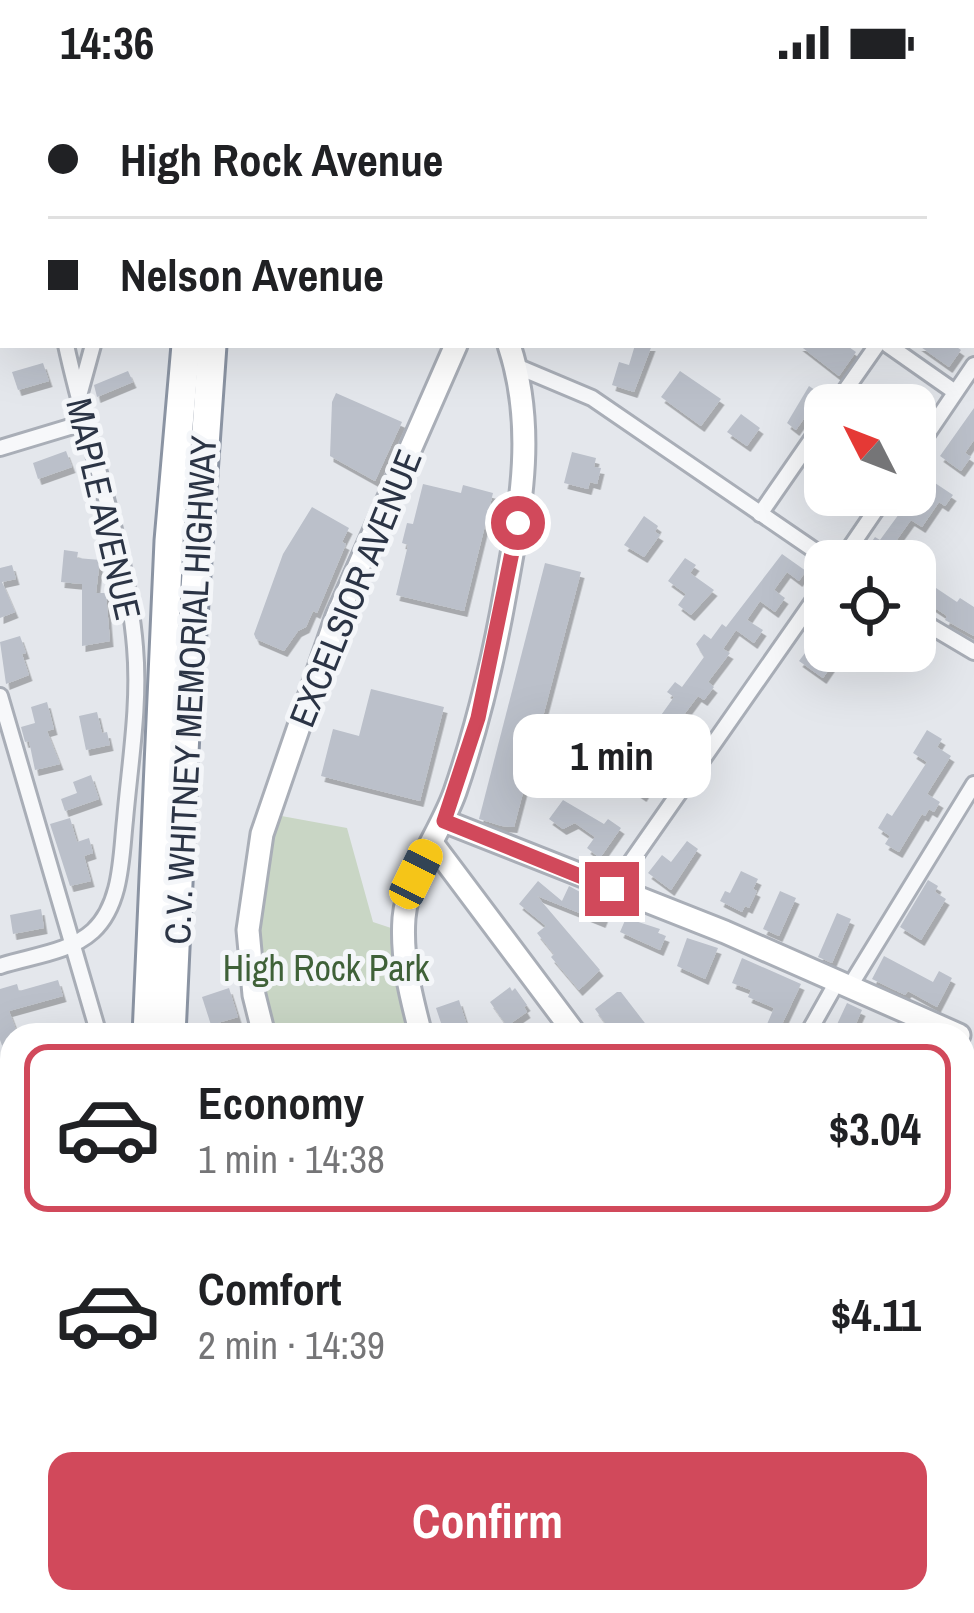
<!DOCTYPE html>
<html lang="en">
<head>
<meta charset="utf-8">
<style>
	body { margin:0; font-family:"Archivo Narrow",sans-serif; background:#f6f6f6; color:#202124; height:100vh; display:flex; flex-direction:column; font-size:45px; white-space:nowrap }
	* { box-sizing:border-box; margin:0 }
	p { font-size:39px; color:#757577 }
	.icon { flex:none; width:66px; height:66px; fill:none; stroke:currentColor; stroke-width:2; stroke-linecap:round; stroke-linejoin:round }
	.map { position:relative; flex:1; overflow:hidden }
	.details { position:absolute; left:0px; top:939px; width:975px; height:591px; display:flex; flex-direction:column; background:#fff; border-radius:36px 36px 0 0; box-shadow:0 12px 48px #0002 }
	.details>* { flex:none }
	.banner { position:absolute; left:0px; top:0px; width:975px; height:264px; box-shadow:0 12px 48px #0002; display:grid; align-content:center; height:264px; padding:0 48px; background:#fff }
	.needle { width:78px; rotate:312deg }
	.buttons { position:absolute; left:804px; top:300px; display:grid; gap:24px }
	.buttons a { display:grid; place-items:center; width:132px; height:132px; border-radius:24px; background:#fff; box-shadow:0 12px 48px #0002; font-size:60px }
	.end { position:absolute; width:54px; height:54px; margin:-27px; border:15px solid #d1495b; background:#fff; box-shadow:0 0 0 6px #fff }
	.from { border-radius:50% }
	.bubble { position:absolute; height:84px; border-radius:24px; background:#fff; box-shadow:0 12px 48px #0002; font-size:39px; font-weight:700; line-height:84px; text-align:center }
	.car { position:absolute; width:36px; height:72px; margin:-36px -18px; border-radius:15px; box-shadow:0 0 9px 3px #0007; background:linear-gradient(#f5c518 24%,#345 0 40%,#f5c518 0 76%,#345 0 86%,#f5c518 0) }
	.banner b { display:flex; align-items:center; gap:42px; height:114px; font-size:45px }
	.banner b+b { border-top:3px solid #e0e0e0 }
	.banner i { width:30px; height:30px; background:#202124 }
	ul { padding:21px 0 0; list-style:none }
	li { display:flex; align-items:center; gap:36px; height:168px; margin:0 24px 18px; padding:0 24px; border:6px solid transparent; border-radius:24px }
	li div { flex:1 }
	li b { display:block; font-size:45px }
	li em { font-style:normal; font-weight:700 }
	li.selected { border-color:#d1495b }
	li>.icon { width:108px; height:108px; stroke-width:1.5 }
	.cta { display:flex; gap:24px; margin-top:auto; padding:24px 48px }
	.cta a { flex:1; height:138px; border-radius:24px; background:#d1495b; color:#fff; font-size:48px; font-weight:700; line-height:138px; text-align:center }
	.status { display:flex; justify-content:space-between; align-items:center; height:84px; padding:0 60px; background:#fff; direction:ltr }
	.status svg { height:33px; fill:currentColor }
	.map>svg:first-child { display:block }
	.green { fill:#c9d6c5 }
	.building { fill:#bbc0ca; filter:url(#shadow) }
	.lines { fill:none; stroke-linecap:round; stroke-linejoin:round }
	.street-casing { stroke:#a9aeb7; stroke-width:20 }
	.secondary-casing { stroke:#a9aeb7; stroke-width:27 }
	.highway-casing { stroke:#8b94a3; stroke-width:33 }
	.street { stroke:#f7f8fa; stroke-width:14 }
	.secondary { stroke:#fff; stroke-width:21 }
	.highway { stroke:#fff; stroke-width:27 }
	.route { stroke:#d1495b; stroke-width:15 }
	.labels { text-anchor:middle; stroke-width:10; stroke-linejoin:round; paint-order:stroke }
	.street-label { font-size:36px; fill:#2b3445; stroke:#f4f6f9 }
	.park-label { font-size:36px; fill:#3f6138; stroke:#f4f6f9 }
</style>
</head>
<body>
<div class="status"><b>14:36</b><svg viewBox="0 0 49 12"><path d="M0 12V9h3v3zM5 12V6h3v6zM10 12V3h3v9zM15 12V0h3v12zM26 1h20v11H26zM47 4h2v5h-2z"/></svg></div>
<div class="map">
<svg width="974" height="1529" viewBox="0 0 974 1529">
	<defs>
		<filter id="shadow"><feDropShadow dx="3.5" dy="6" stdDeviation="0" flood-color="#0004"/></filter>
	</defs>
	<rect width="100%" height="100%" fill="#e4e7ec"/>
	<g class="green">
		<path d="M 276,731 L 347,744 L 373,838 L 394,845 L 396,897 L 411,951 L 274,951 C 252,877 259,805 276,731 Z"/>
		<polygon points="463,1518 566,1518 569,1529 465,1529"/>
	</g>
	<g class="building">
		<polygon points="635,261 652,261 634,308 612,301 619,278 629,281"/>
		<polygon points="799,261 846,261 856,268 839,292"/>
		<polygon points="918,261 954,261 961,266 949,283"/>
		<polygon points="43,279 49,297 18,306 12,288"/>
		<polygon points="128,287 133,298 97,313 94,301"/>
		<polygon points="680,287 721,315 701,342 661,313"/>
		<polygon points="809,302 821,310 796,346 787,339"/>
		<polygon points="336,309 402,338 375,397 330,372 332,318"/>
		<polygon points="974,324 974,356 965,369 971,373 961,387 940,372"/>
		<polygon points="741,330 760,344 747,362 727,348"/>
		<polygon points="66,367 72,383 38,395 33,379"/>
		<polygon points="572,368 596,374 594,383 601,384 597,400 590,398 588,405 564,399"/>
		<polygon points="926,393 953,411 945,422 939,418 922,443 911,436 891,464 910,477 869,477 862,472 875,453 880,456"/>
		<polygon points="423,400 461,409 463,401 493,409 464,527 396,511 408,461 402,459 407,439 413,440"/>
		<polygon points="312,423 349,444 342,458 346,460 317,529 313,527 306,543 298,547 284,567 256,555 254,550 283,470"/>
		<polygon points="644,432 658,442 655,448 660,451 644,473 624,461"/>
		<polygon points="64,466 78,468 77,474 100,476 96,509 106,509 110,557 82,562 82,500 61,498"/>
		<polygon points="782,470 806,487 799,497 787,488 774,506 785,514 775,528 760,517 747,536 763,546 754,559 736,546 723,565 730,569 708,598 714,603 704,616 698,612 680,636 687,641 643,712 624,699 667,640 659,634 674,613 667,608 675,598 682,603 704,573 696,560 704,550 711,555 722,540 726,543"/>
		<polygon points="685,474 696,481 690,489 714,506 691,531 678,521 686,510 668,497"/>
		<polygon points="545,479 581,488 514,743 502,742 479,735"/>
		<polygon points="12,481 16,495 2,498 15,528 0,534 0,484"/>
		<polygon points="933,502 957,518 960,514 974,523 974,552 945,536 947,532 923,516"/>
		<polygon points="20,552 26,569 22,570 29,591 6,600 0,558"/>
		<polygon points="811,561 834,578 823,594 799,577"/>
		<polygon points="371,605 444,623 420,717 321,692 333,645 359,652"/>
		<polygon points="47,618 54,645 47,647 60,680 35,686 29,657 25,658 21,643 35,639 31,623"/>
		<polygon points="97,628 102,649 107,648 110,661 86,666 79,632"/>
		<polygon points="927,646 942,655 937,663 951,672 927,710 940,718 934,728 929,725 925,732 922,730 899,768 885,760 890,752 878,744 887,729 892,732 927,678 913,669"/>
		<polygon points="91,691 99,715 65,727 61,715 77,709 73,698"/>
		<polygon points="563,716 604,740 608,735 621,744 600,774 587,764 595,753 575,739 563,745 549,735"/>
		<polygon points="70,734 77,758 89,754 93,769 84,772 91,797 70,802 50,740"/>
		<polygon points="687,757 698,765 671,806 648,789 662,771 671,778"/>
		<polygon points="741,787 758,795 753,805 757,807 749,824 745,822 742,828 720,817 725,807 730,809"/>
		<polygon points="928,796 938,802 935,808 946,815 921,856 900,843"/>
		<polygon points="538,797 562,817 569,802 608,823 602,838 537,812 600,886 579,906 551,873 554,870 537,849 546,842 519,820"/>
		<polygon points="780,807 796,814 779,852 763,845"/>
		<polygon points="41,825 44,844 13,850 10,831"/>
		<polygon points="837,829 851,835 832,879 818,873"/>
		<polygon points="626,834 660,845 658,849 666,852 660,866 620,848"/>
		<polygon points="687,854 718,864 705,895 677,882"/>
		<polygon points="884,872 933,898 939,887 952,894 937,923 908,907 905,911 872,895"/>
		<polygon points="742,874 801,900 777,951 764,947 774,924 748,913 751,906 732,899"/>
		<polygon points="58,896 63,912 9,927 18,951 12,951 12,964 4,967 0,956 0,905 17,900 19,907"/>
		<polygon points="510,903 512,907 515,904 527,921 524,923 527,928 507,942 490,918"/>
		<polygon points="229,904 238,933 211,941 202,913"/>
		<polygon points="617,908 621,908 648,943 638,951 614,951 595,925"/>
		<polygon points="459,916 470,951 445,951 436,924"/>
		<polygon points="847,919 862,926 851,951 832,951"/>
		<polygon points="974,1004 974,1060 963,1053 963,1022"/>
		<polygon points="0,1177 7,1187 12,1184 12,1235 6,1240 12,1247 12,1283 0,1265"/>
		<polygon points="963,1389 974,1406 974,1448 963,1430"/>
		<polygon points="233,1518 277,1518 278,1529 235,1529"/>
		<polygon points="299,1518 395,1518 395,1519 393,1529 297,1529"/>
		<polygon points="651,1518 690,1518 693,1529 624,1529"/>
	</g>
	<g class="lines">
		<defs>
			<g id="street">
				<polyline points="9,0 10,3"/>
				<polyline points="151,3 151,0"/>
				<polyline points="923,3 925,0"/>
				<polyline points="972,121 974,118"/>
				<polyline points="0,133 3,132"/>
				<polyline points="888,261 955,308"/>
				<polyline points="516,282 592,314 830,477"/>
				<polyline points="79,312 93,261"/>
				<polyline points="835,321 877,261"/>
				<polyline points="0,364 83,339"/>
				<polyline points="915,368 974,281"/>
				<polyline points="760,430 825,336"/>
				<polyline points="841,477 886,411"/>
				<polyline points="915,533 974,568"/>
				<polyline points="0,612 99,951"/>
				<polyline points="612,805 825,500"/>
				<path d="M 0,882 C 30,872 69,869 93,847 C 122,820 121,772 125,736 C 130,678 140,620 135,563 C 127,465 87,359 66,261"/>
				<polyline points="850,902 974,700"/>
				<polyline points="807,951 838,896"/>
				<polyline points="963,1124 974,1105"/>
				<polyline points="0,1157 12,1154"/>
				<polyline points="963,1201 974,1209"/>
				<polyline points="715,1518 718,1529"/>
			</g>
			<g id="secondary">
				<polyline points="551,3 552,0"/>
				<polyline points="444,737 725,848 959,951"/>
				<polyline points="432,759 576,951"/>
				<polyline points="264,951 254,911 248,846 262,750 337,532 456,261"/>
				<path d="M 421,951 C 411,912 401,875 404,834 C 408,789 440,750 455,708 C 478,641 494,573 506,504 C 521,421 536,343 509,261"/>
				<polyline points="0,1336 12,1355"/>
				<polyline points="963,1472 974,1489"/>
				<polyline points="410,1518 413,1529"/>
				<polyline points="574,1518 577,1529"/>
			</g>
			<g id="highway">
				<polyline points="223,3 224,0"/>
				<polyline points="245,3 246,0"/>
				<polyline points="147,951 169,457 186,261"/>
				<polyline points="171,951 185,648 212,261"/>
				<polyline points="125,1529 126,1518"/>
				<polyline points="155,1529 155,1518"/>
			</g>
		</defs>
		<use href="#street" class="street-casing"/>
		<use href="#secondary" class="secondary-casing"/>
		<use href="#highway" class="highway-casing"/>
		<use href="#street" class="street"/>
		<use href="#secondary" class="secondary"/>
		<use href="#highway" class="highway"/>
	</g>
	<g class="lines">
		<polyline class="route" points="518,439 478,634 444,737 612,805"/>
	</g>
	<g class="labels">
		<g class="street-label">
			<text transform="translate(104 425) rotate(77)" y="13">MAPLE AVENUE</text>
			<text transform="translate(355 504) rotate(-68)" y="13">EXCELSIOR AVENUE</text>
			<text transform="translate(190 606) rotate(-87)" y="13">C.V. WHITNEY MEMORIAL HIGHWAY</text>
		</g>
		<g class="park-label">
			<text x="326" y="897">High Rock Park</text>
		</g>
	</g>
</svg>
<div class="buttons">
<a><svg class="needle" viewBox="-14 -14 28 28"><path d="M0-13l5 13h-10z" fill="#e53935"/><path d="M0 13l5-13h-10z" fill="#757577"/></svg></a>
<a><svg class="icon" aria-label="locate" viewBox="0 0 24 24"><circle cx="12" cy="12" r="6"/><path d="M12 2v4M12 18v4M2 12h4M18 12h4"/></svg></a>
</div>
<i class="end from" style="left:518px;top:439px"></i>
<i class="end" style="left:612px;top:805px"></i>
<div class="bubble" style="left:513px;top:630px;width:198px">1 min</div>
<i class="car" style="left:416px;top:790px;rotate:26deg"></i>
<div class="banner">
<b><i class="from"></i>High Rock Avenue</b>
<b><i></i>Nelson Avenue</b>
</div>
<section class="details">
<ul>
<li class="selected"><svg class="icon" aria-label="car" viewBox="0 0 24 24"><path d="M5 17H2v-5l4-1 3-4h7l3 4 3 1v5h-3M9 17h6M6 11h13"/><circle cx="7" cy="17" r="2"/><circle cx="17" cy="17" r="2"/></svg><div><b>Economy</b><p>1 min · 14:38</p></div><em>$3.04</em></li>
<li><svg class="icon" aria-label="car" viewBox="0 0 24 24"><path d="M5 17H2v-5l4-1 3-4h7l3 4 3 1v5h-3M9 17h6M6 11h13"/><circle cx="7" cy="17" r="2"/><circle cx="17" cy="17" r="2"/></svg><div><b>Comfort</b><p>2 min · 14:39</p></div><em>$4.11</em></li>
</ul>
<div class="cta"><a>Confirm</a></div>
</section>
</div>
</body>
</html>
